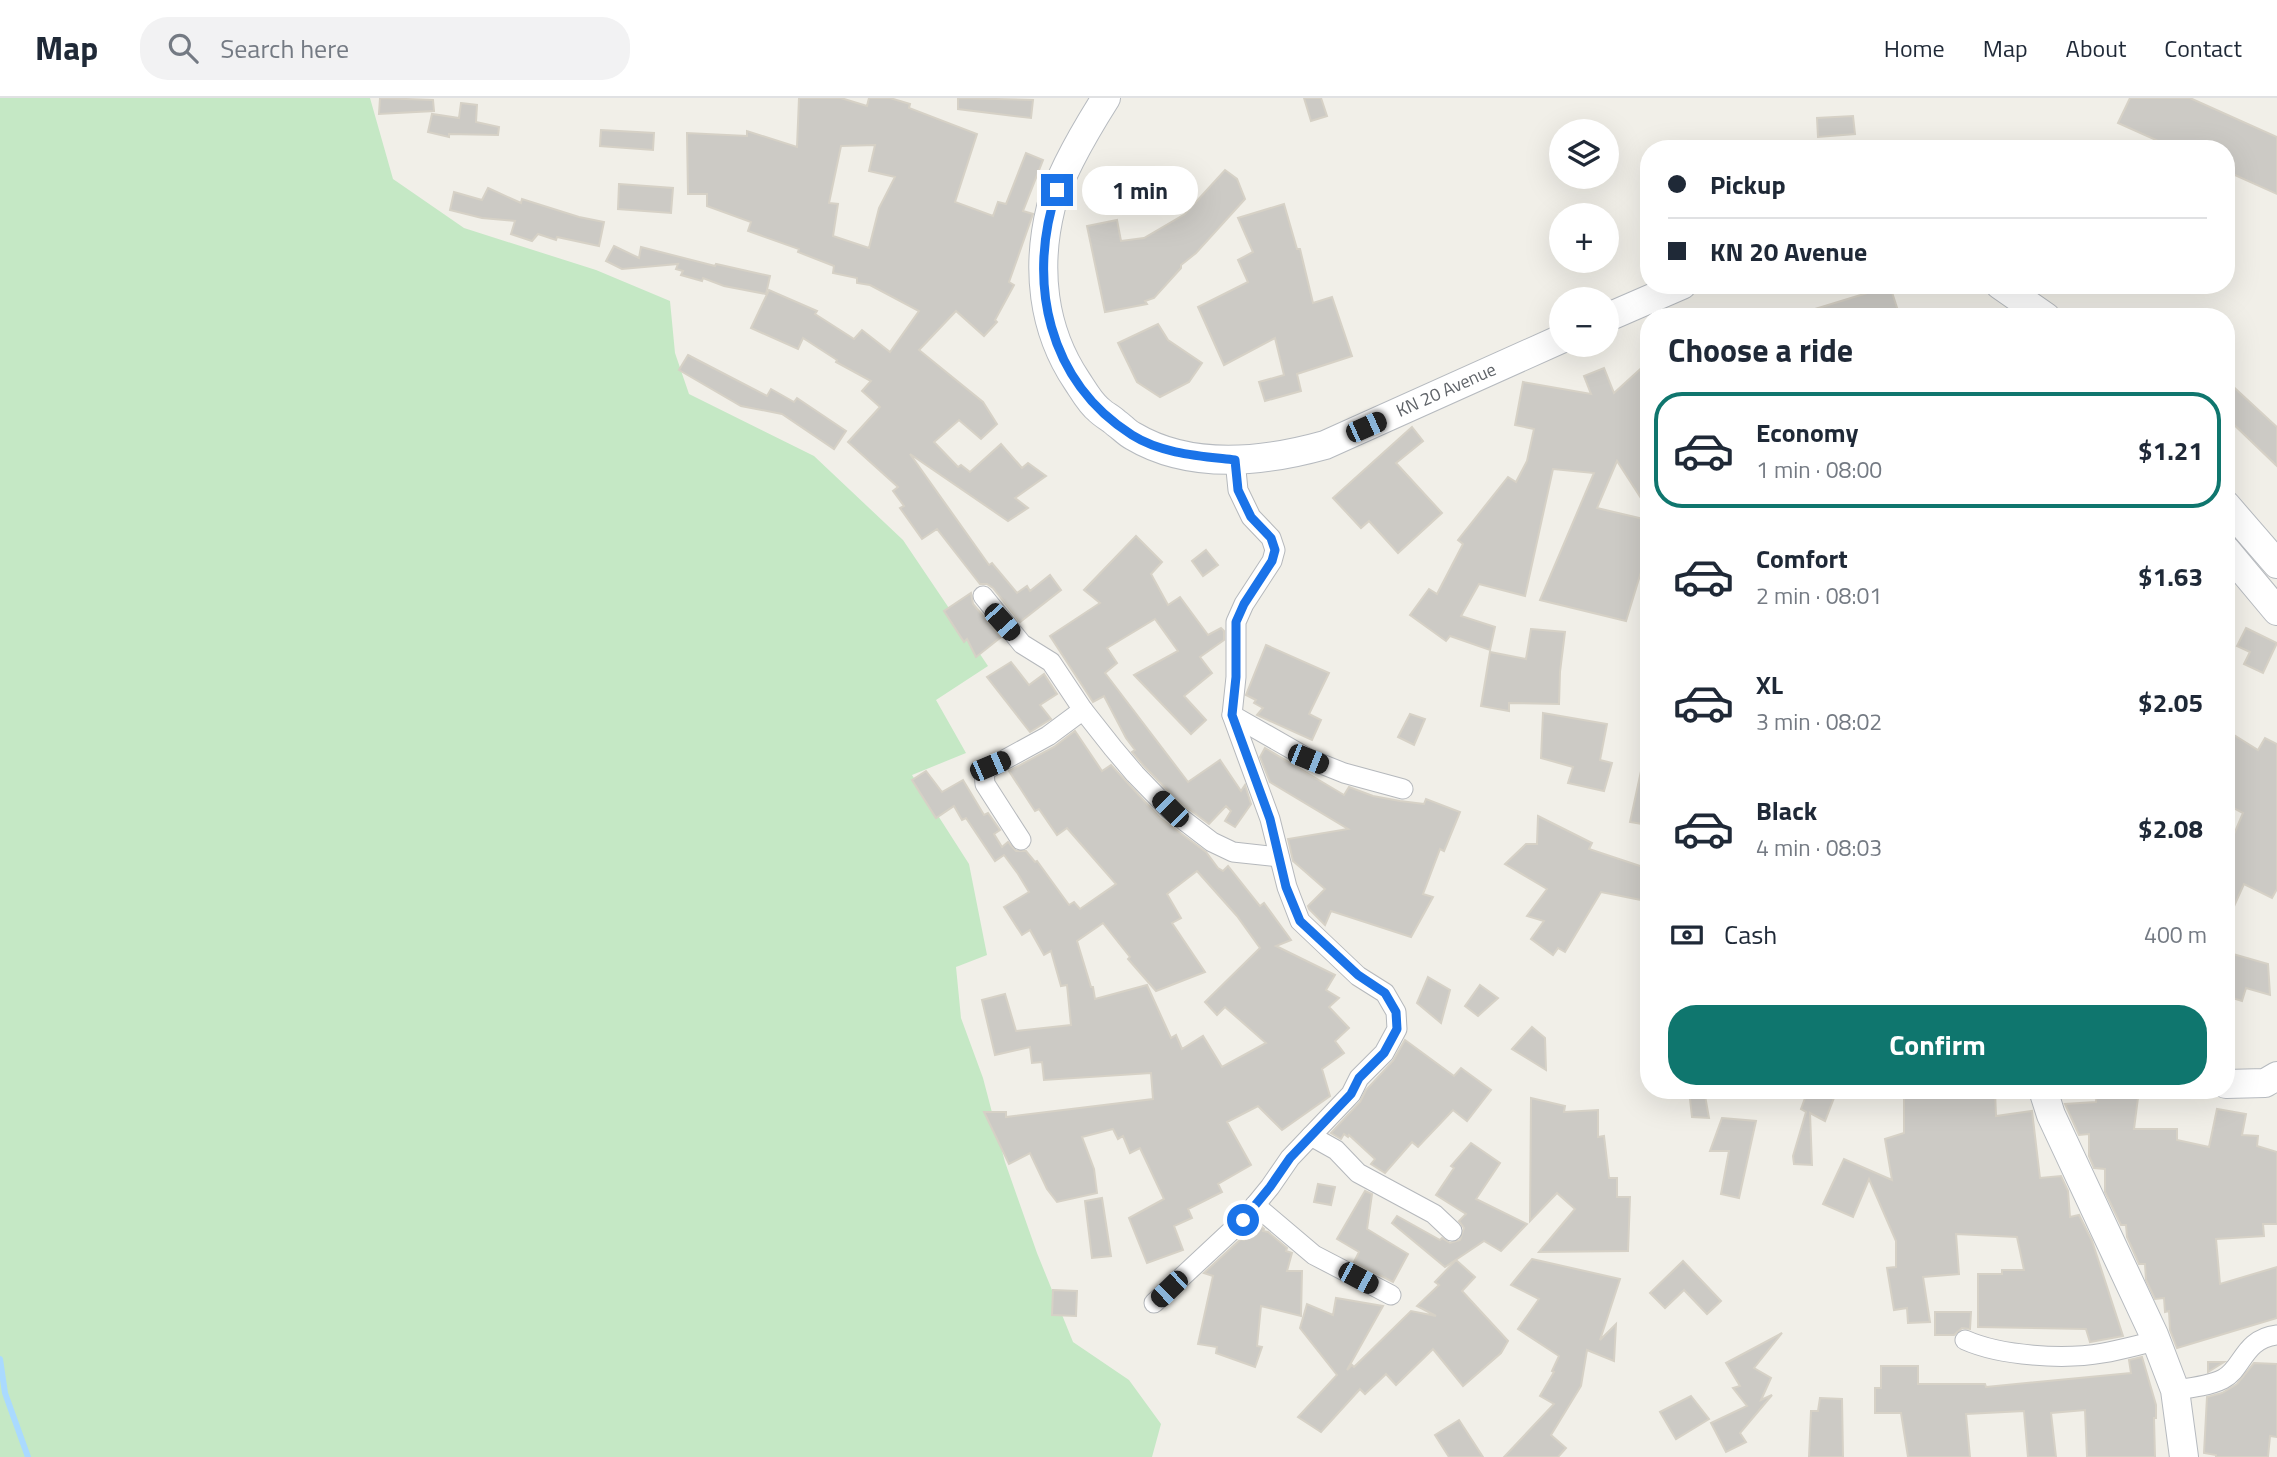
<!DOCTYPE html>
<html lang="en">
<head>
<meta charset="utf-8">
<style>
	body { margin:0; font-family:"Titillium Web",sans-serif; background:#f2f2f3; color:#1f2937; height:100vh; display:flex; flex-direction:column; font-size:26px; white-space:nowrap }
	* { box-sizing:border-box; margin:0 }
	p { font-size:23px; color:#747a83 }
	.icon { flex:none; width:38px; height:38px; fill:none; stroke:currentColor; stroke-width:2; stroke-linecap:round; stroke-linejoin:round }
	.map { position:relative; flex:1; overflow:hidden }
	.panel { position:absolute; left:1640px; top:210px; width:595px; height:791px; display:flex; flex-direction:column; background:#fff; border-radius:28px; box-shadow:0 7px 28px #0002 }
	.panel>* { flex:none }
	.banner { position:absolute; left:1640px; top:42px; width:595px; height:154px; border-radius:28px; box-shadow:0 7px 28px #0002; display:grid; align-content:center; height:154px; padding:0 28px; background:#fff }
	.tools { position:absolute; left:1549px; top:21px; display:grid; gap:14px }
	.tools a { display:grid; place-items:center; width:70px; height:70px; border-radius:50%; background:#fff; box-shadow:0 7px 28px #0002; font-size:35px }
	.end { position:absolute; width:32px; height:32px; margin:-16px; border:9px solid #1a73e8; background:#fff; box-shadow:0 0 0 4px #fff }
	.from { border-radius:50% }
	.bubble { position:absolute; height:49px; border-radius:24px; background:#fff; box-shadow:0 7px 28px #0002; font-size:23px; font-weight:700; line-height:49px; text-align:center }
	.car { position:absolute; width:21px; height:42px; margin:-21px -10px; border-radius:9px; box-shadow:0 0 5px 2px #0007; background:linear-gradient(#222 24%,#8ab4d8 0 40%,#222 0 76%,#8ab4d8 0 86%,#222 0) }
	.banner b { display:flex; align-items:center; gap:24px; height:66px; font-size:26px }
	.banner b+b { border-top:2px solid #e0e1e3 }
	.banner i { width:18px; height:18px; background:#1f2937 }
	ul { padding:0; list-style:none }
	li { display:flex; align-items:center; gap:21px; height:116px; margin:0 14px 10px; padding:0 14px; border:4px solid transparent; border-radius:28px }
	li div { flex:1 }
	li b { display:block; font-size:26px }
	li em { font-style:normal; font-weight:700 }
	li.selected { border-color:#0f766e }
	li>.icon { width:63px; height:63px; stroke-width:1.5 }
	h2 { padding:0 28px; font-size:32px; line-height:84px }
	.pay { display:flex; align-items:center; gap:18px; height:77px; padding:0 28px; font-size:26px }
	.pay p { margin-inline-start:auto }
	.action { display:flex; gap:14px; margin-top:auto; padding:14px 28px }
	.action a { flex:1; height:80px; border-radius:28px; background:#0f766e; color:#fff; font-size:28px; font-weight:700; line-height:80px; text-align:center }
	header { display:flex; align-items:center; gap:42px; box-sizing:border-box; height:98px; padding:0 35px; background:#fff; border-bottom:2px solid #e0e1e3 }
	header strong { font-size:33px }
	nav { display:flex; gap:38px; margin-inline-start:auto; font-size:24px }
	.search { width:490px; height:63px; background:#f2f2f3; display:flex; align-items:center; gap:18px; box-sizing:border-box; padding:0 24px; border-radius:28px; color:#747a83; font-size:26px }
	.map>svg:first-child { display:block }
	.green { fill:#c5e8c5 }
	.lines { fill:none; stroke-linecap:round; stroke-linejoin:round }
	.stream { stroke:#aadaff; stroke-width:6 }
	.building { fill:#cccac5; stroke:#d6d1c6; stroke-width:2; fill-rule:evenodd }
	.street-casing { stroke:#b5b8bc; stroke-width:21 }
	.secondary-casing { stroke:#b6babf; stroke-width:30 }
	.street { stroke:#fff; stroke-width:19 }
	.secondary { stroke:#fff; stroke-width:28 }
	.route { stroke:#1a73e8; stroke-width:9 }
	.labels { text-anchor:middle; stroke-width:5; stroke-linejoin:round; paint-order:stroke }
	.street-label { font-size:18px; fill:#5f6368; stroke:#fff }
</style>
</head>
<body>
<header>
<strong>Map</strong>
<div class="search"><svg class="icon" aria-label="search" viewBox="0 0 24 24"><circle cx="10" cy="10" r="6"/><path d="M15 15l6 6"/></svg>Search here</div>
<nav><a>Home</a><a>Map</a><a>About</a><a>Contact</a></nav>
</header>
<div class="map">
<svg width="2277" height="1359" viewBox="0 0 2277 1359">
	<rect width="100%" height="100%" fill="#f1efe8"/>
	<polygon class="green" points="0,0 370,0 393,81 464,130 596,172 670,203 675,255 689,296 814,358 903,442 988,568 936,602 966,655 912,677 969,766 987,857 956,869 961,920 983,980 1005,1064 1037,1155 1073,1244 1129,1282 1161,1326 1152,1359 0,1359"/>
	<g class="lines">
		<polyline class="stream" points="0,1261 5,1295 28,1359"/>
	</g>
	<g class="building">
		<polygon points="380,0 433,2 434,13 379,16"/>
		<path d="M 799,0 L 841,0 L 867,8 L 869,0 L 890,0 L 910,6 L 909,10 L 977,36 L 955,104 L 993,118 L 998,104 L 1006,106 L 1026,55 L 1043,62 L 1023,113 L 1033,116 L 1009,184 L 1014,187 L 995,222 L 997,224 L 984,238 L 956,213 L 919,252 L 983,304 L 997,326 L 981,341 L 959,322 L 934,344 L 958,369 L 961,367 L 970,374 L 1001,346 L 1022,370 L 1028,365 L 1046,378 L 1015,400 L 1028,410 L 1008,423 L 910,356 L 989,467 L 992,465 L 1017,495 L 1027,488 L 1030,493 L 1050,477 L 1061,492 L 1020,524 L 993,490 L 987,486 L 980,486 L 937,431 L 922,441 L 900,410 L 904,408 L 893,393 L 898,389 L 848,344 L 880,309 L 862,293 L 871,283 L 836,264 L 837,262 L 803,240 L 798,251 L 751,230 L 769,192 L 817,213 L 815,216 L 854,241 L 862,232 L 890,254 L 919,213 L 870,187 L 857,185 L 857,180 L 833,175 L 834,168 L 798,154 L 799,151 L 748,133 L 751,124 L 707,108 L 707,96 L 688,96 L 687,35 L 747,38 L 747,33 L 797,49 ZM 875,47 L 869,73 L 895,79 L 879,110 L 869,150 L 833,138 L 838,106 L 829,105 L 841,48 Z"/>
		<polygon points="958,0 1033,2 1031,20 958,11"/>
		<polygon points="1304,0 1321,0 1327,18 1311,23"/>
		<polygon points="2130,0 2190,0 2277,39 2277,96 2226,73 2226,51 2176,51 2118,25"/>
		<polygon points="461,5 477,7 476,24 499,29 498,37 449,36 449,39 428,34 432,16 459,20"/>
		<polygon points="1853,18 1855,36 1818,39 1817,20"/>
		<polygon points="601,32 654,35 653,52 600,48"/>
		<polygon points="1225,72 1237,81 1245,101 1196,155 1181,167 1181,170 1154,200 1145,203 1147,206 1105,214 1087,128 1117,122 1121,143 1144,140 1185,116"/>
		<polygon points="619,86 673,90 671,115 618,111"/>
		<polygon points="488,90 521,105 522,101 579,119 604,124 599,148 557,139 556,142 538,136 532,143 511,136 515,123 482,120 450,112 454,94 482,102"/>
		<polygon points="1284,106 1297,151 1300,151 1313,205 1332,199 1352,258 1297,276 1301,293 1265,303 1259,284 1284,277 1275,240 1224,267 1198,209 1248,184 1238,162 1253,154 1238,120"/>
		<polygon points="614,148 639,160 641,149 715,168 716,166 770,178 766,196 724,188 703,180 702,183 681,177 683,173 676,171 678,166 622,171 606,163"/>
		<polygon points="1890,188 1900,219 1803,219 1802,215"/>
		<polygon points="1158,226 1168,242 1202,265 1189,284 1160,299 1137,284 1118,245"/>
		<polygon points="688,257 767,298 771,291 794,304 797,300 846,333 834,351 782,316 741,308 679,272"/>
		<polygon points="1648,264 1648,411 1617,363 1597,410 1648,422 1648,451 1626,523 1540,502 1594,375 1553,371 1525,498 1479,486 1461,518 1495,529 1490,552 1450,538 1446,543 1410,517 1429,491 1437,496 1463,446 1458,442 1508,379 1516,384 1527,363 1534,331 1515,327 1523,284 1591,296 1584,278 1604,270 1614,295"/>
		<polygon points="2226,282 2277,329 2277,368 2226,319"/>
		<polygon points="1412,329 1423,343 1396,365 1442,415 1398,455 1369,423 1361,430 1333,400"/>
		<polygon points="1136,438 1162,464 1151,476 1168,507 1180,499 1208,537 1221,530 1224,533 1224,542 1200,559 1212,575 1184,598 1206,622 1191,636 1134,577 1178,553 1155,521 1107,550 1117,565 1105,575 1188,684 1220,662 1241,693 1245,687 1251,706 1235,729 1225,723 1231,713 1226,708 1209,726 1177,702 1144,668 1132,654 1135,652 1126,640 1104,598 1093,604 1050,538 1100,505 1084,492"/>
		<polygon points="1206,452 1218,467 1203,478 1192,463"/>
		<polygon points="971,495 973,506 1001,539 976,559 967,541 964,544 944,513"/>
		<polygon points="2246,530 2277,545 2263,575 2244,566 2250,554 2237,548"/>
		<polygon points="1531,531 1565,534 1560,574 1559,606 1509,605 1509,613 1481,608 1490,554 1526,561"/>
		<polygon points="1266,547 1329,575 1309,616 1321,622 1312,642 1257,617 1263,610 1254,605 1256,602 1246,597"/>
		<polygon points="1011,564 1029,587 1044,576 1057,596 1040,607 1051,621 1030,634 987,579"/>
		<polygon points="1543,615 1607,626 1600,662 1612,665 1604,693 1568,685 1573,669 1541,660"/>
		<polygon points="1410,616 1425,621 1414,647 1398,639"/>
		<polygon points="2226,632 2258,652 2265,640 2277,646 2277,791 2272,800 2244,786 2226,826 2226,755 2243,715 2226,706"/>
		<path d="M 1075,633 L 1102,673 L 1111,667 L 1160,720 L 1206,754 L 1218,770 L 1223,773 L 1228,768 L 1260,808 L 1264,805 L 1291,842 L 1276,848 L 1335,877 L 1326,892 L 1339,900 L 1329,909 L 1349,930 L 1335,943 L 1344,955 L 1322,971 L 1330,998 L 1282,1032 L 1258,1008 L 1227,1024 L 1251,1067 L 1218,1086 L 1222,1094 L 1188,1111 L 1192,1120 L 1174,1128 L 1183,1152 L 1147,1165 L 1129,1120 L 1164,1101 L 1140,1050 L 1130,1055 L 1123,1038 L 1118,1041 L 1113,1031 L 1082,1039 L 1094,1071 L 1097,1095 L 1057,1104 L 1047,1091 L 1030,1055 L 1009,1066 L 984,1014 L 1006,1014 L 1006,1019 L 1153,1001 L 1151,975 L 1044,982 L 1042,964 L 1032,965 L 1030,949 L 995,957 L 982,902 L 1005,896 L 1016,933 L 1071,927 L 1067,887 L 1061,888 L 1051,853 L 1044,857 L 1030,832 L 1022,837 L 1004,809 L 1029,794 L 1018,776 L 1004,757 L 995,763 L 966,720 L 962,722 L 954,708 L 936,720 L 912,682 L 926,673 L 942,694 L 963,682 L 984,717 L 988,715 L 1000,732 L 994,736 L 1002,749 L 1008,744 L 1016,753 L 1026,753 L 1035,764 L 1037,763 L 1069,807 L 1074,804 L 1080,811 L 1116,786 L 1067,730 L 1057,737 L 1039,711 L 1035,713 L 1009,673 L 1054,649 ZM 1197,773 L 1237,818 L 1260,850 L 1205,904 L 1217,917 L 1225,909 L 1266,945 L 1222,969 L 1203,938 L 1182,951 L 1176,937 L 1171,940 L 1147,887 L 1095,901 L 1093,889 L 1091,889 L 1077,843 L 1103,825 L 1130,859 L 1128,861 L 1156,893 L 1205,874 L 1172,825 L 1181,820 L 1167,796 Z"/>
		<polygon points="1265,650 1344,697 1349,689 1373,698 1400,703 1424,706 1426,701 1460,714 1444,753 1440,751 1423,796 1433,799 1411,839 1331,813 1325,827 1309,811 1308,808 1325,791 1293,763 1288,741 1348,731 1270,684 1260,659"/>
		<polygon points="1641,673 1648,674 1648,727 1630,724"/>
		<polygon points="1538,718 1592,745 1589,751 1646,770 1641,802 1601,794 1565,854 1558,850 1553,857 1531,841 1544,823 1527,818 1547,791 1505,766 1526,746 1537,746"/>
		<polygon points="2226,854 2268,866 2270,897 2246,890 2242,903 2226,898"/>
		<polygon points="1428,879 1450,892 1441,925 1417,905"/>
		<polygon points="1480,887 1498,900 1478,918 1465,908"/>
		<polygon points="1532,929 1545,940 1546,972 1512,951"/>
		<polygon points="1405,942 1454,978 1461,970 1491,992 1467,1023 1453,1012 1418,1049 1412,1044 1385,1075 1371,1066 1375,1061 1349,1037 1348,1039 1344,1036 1341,1041 1331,1035 1360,1004 1366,992 1393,963"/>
		<polygon points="1689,992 1704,992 1709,1020 1692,1019"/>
		<polygon points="1808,992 1837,992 1825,1023 1810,1015 1812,1067 1794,1066 1793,1058 1806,1014 1801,1011"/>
		<polygon points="1904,992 1995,992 1996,1018 2032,1013 2040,1080 2061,1078 2068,1093 2070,1119 2079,1117 2092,1143 2123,1238 2090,1244 2086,1231 1978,1229 1978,1176 2002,1176 2002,1172 2024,1172 2017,1139 1956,1136 1959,1176 1923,1179 1930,1224 1908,1225 1907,1210 1894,1212 1887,1170 1896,1169 1896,1143 1869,1081 1853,1119 1823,1106 1844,1061 1892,1082 1885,1041 1904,1035"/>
		<polygon points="2097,992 2139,992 2134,1031 2177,1031 2177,1042 2209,1049 2217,1011 2246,1016 2242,1037 2258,1038 2257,1048 2277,1054 2277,1126 2263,1126 2264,1138 2216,1141 2220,1186 2277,1169 2277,1220 2177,1250 2170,1232 2169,1213 2165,1214 2164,1200 2155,1201 2146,1182 2145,1166 2139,1166 2127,1139 2126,1127 2121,1127 2105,1094 2105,1071 2094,1070 2089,1058 2089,1036 2079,1037 2065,1006 2096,1004"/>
		<polygon points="1531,1000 1565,1008 1564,1014 1598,1012 1598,1039 1604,1038 1609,1080 1617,1080 1617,1099 1630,1099 1628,1153 1539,1154 1575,1111 1557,1095 1530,1123"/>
		<polygon points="1722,1020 1756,1023 1739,1100 1721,1096 1729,1053 1710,1053"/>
		<polygon points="1471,1045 1500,1065 1476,1101 1527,1126 1501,1153 1484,1143 1445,1169 1392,1125 1397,1118 1440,1142 1442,1140 1450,1145 1460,1142 1464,1130 1459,1123 1466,1116 1436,1097 1454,1070 1451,1068"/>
		<polygon points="1318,1086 1335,1089 1331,1107 1314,1104"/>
		<polygon points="1365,1093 1372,1096 1367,1131 1408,1156 1393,1184 1354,1164 1359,1154 1337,1141"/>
		<polygon points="1102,1100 1111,1158 1092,1160 1085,1103"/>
		<polygon points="1257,1125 1264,1131 1263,1133 1268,1134 1287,1150 1286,1153 1292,1155 1287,1173 1302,1173 1301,1218 1261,1208 1257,1248 1262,1249 1255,1269 1216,1255 1217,1249 1198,1246 1213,1178 1204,1175 1241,1141 1244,1142 1246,1136"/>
		<polygon points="1532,1161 1620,1181 1600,1242 1616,1226 1614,1263 1587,1252 1581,1288 1551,1337 1566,1350 1558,1359 1504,1359 1554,1306 1540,1298 1554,1274 1552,1273 1559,1258 1518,1231 1539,1201 1511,1187"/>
		<polygon points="1456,1162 1475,1179 1462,1193 1508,1243 1501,1255 1463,1288 1433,1251 1396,1287 1386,1276 1365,1296 1360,1291 1321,1334 1298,1319 1337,1277 1300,1230 1307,1206 1333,1217 1336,1200 1383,1208 1347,1272 1352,1267 1354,1269 1411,1213 1436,1218 1417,1208 1439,1187 1435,1184"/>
		<polygon points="1683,1163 1721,1203 1707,1216 1684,1192 1665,1210 1650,1195"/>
		<polygon points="1053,1192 1077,1193 1076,1218 1052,1217"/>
		<polygon points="1935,1214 1971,1214 1970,1231 1962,1230 1954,1237 1935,1237"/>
		<polygon points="1782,1235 1754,1270 1771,1280 1761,1302 1772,1297 1740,1335 1746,1344 1726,1354 1711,1325 1747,1308 1733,1290 1740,1288 1726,1265"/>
		<polygon points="2142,1259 2156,1307 2156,1320 2154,1320 2155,1359 2087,1359 2085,1312 2051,1315 2056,1359 2028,1359 2024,1313 1966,1316 1970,1359 1908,1359 1901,1315 1875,1315 1875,1290 1881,1290 1881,1268 1918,1268 1918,1286 1985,1286 1986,1289 2131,1275 2129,1262"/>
		<polygon points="2208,1264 2224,1264 2208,1274"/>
		<polygon points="2254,1265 2277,1266 2277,1339 2270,1338 2268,1359 2216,1359 2216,1357 2204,1355 2207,1299 2222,1295 2237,1286"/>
		<polygon points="1691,1298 1709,1321 1676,1341 1660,1314"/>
		<polygon points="1820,1300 1842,1301 1843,1359 1809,1359 1811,1313 1818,1313"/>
		<polygon points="1459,1322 1483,1359 1449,1359 1435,1337"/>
	</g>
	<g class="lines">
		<defs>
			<g id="street">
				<polyline points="983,498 1022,546 1051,564 1083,612 1113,650 1135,676 1169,711 1212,744 1233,754 1279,759"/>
				<polyline points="1232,617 1309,661 1344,675 1403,691"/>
				<polyline points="1021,742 985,686 984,673 1048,638 1083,612"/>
				<polyline points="1311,1038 1336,1052 1358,1075 1434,1116 1452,1133"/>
				<polyline points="1255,1107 1314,1157 1391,1197"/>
				<polyline points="1154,1205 1243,1122 1270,1089 1290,1060 1351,996 1359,980 1384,955 1397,931 1396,914 1385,895 1358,878 1300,823 1287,789 1270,721 1232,617 1236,579 1236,524 1244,506 1272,463 1275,452 1271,440 1251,419 1238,392 1235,362"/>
				<path d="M 1965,1242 C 2001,1258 2064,1262 2103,1255 C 2121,1252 2138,1247 2156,1243"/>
				<path d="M 2175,1292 C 2190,1290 2209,1288 2223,1281 C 2243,1271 2243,1241 2277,1237"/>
			</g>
			<g id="secondary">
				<path d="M 1106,0 C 1087,30 1060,75 1051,109 C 1036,169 1042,231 1077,283 C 1083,292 1090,305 1099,312 C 1104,317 1111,320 1116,325 C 1122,329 1127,335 1133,338 C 1190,372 1264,364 1325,347 L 1561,241"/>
				<polyline points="2000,187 2046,219"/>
				<polyline points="1606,220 1682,187"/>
				<polyline points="2226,407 2277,466"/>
				<polyline points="2226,452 2277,513"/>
				<polyline points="2226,986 2265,985 2277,978"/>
				<polyline points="2043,992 2051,1017 2154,1237 2175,1292 2184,1359"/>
			</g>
		</defs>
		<use href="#street" class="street-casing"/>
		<use href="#secondary" class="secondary-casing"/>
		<use href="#street" class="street"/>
		<use href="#secondary" class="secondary"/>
	</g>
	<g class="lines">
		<path class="route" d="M 1057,92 C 1026,183 1048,284 1132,337 C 1162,356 1201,358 1235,362 L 1238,392 L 1251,419 L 1271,440 L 1275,452 L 1272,463 L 1244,506 L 1236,524 L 1236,579 L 1232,617 L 1270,721 L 1286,789 L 1300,823 L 1358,877 L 1385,895 L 1396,914 L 1397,931 L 1384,955 L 1359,980 L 1351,996 L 1290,1060 L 1270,1089 L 1243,1122"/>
	</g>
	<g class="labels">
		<g class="street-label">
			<text transform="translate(1446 292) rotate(-24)" y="6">KN 20 Avenue</text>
		</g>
	</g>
</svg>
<div class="tools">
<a><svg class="icon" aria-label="layers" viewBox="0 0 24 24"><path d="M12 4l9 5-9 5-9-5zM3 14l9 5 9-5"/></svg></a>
<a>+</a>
<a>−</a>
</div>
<i class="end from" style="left:1243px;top:1122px"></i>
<i class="end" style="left:1057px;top:92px"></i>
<div class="bubble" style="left:1082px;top:68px;width:116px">1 min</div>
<i class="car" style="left:1366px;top:329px;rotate:66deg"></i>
<i class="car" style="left:1002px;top:524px;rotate:138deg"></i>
<i class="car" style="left:1308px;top:661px;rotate:112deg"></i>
<i class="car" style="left:990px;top:668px;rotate:67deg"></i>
<i class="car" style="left:1170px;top:711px;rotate:315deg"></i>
<i class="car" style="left:1358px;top:1180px;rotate:118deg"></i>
<i class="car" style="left:1169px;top:1191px;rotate:226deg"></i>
<div class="banner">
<b><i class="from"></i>Pickup</b>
<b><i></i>KN 20 Avenue</b>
</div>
<section class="panel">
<h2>Choose a ride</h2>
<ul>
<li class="selected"><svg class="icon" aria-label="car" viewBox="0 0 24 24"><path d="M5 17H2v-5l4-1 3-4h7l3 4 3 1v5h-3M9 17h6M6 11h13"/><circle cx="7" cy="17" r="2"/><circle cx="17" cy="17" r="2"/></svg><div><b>Economy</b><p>1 min · 08:00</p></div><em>$1.21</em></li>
<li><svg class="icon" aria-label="car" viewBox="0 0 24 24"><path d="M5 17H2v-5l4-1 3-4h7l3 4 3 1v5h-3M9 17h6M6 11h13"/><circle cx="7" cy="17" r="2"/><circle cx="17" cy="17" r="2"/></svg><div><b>Comfort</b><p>2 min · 08:01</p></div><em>$1.63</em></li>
<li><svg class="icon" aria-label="car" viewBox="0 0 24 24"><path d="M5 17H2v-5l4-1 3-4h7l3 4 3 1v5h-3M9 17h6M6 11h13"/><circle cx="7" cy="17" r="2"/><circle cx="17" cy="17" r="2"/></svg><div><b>XL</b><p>3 min · 08:02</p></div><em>$2.05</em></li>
<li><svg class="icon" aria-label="car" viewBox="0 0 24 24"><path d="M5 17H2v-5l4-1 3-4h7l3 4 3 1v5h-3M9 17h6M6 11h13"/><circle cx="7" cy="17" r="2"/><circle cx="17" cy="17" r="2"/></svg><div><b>Black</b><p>4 min · 08:03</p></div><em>$2.08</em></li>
</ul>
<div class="pay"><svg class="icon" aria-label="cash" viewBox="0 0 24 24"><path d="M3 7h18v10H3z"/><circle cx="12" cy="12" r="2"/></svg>Cash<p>400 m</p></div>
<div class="action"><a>Confirm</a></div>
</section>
</div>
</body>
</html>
